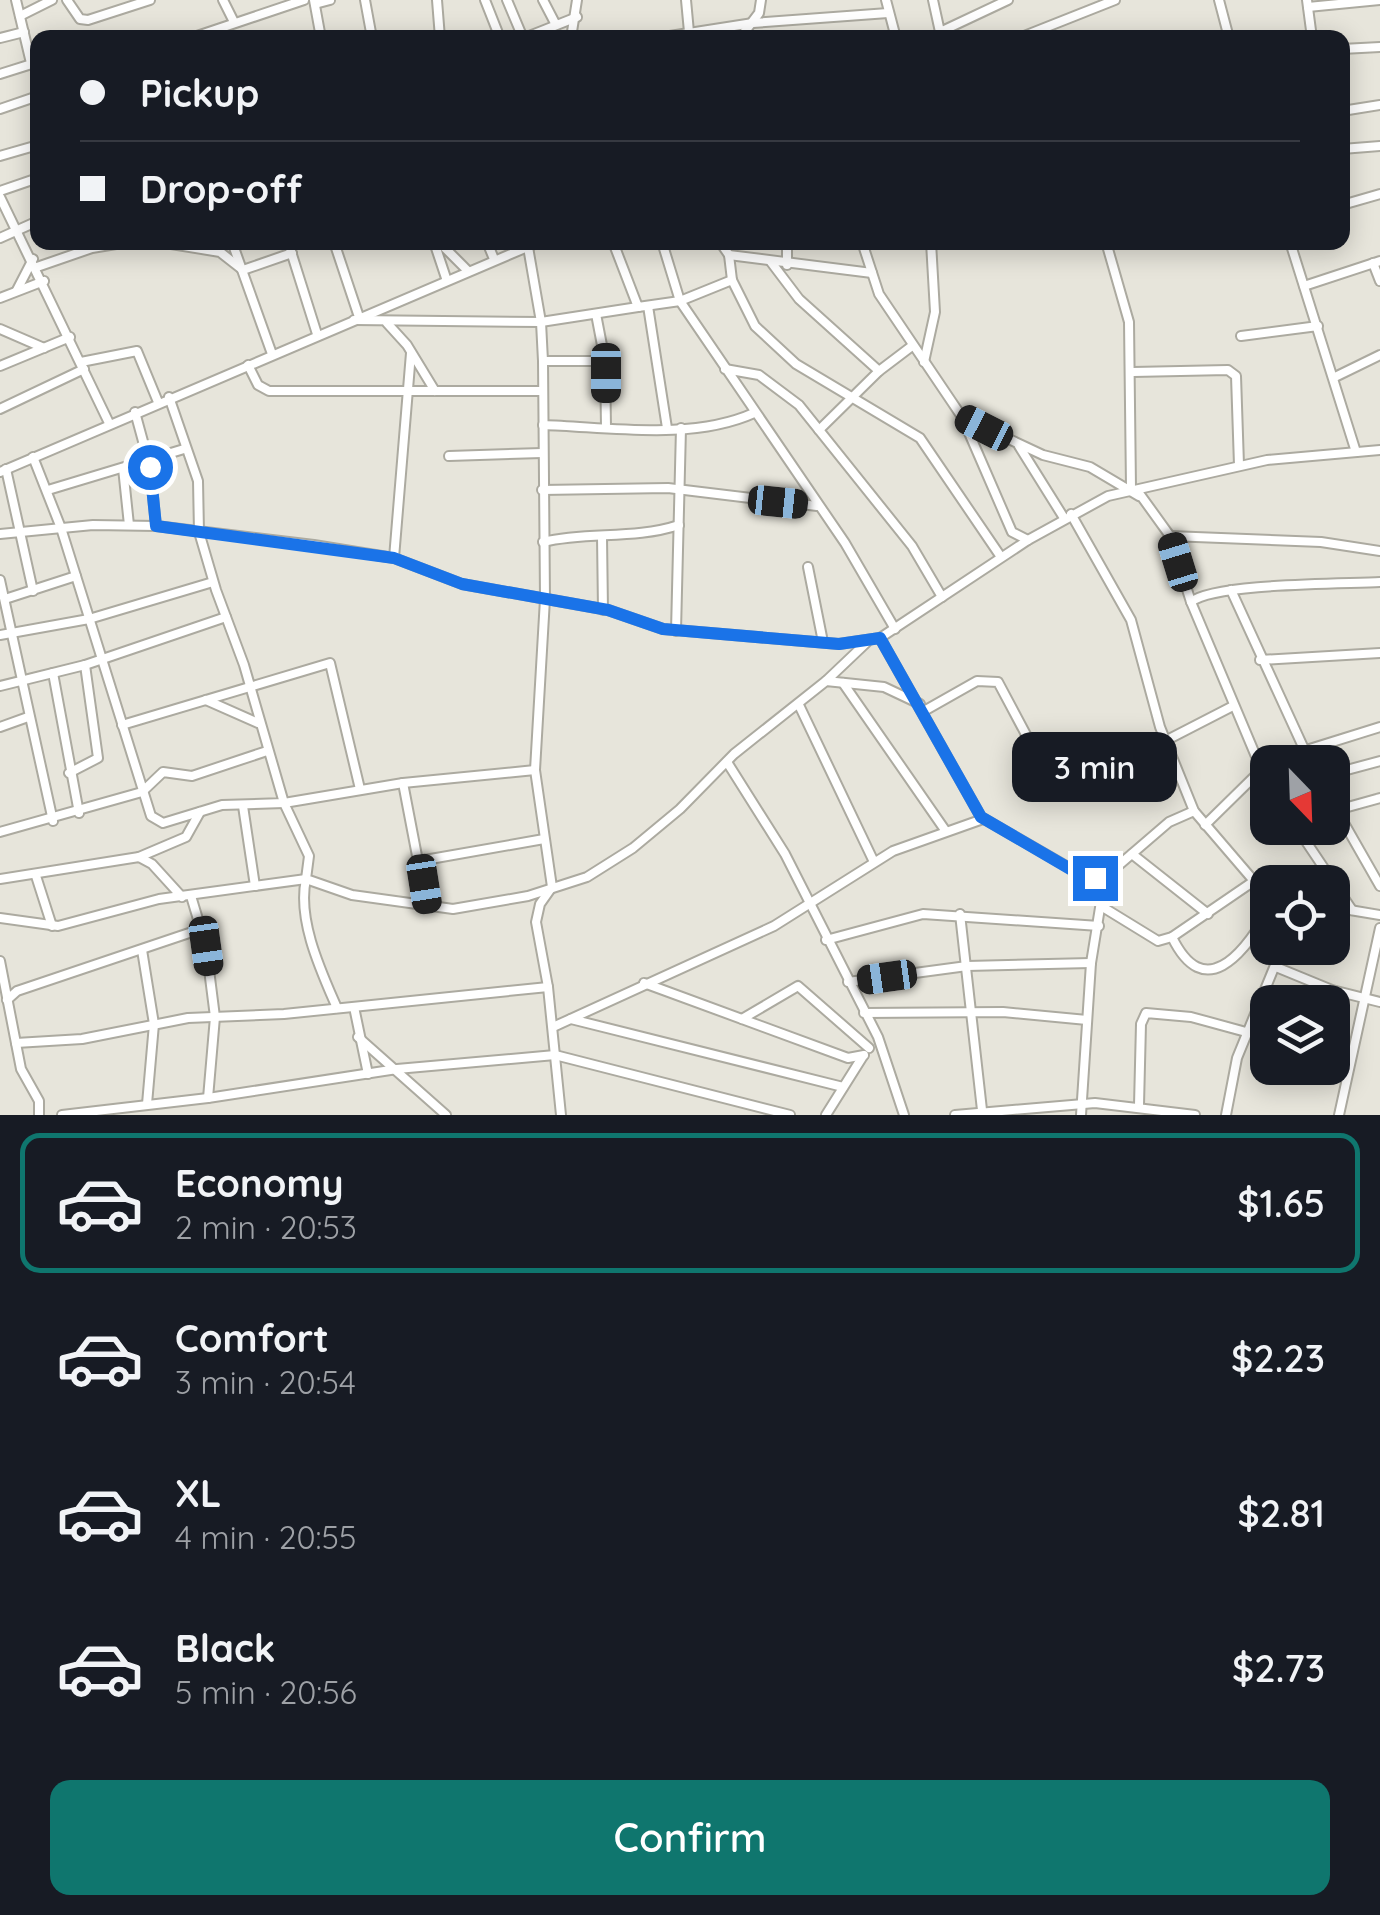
<!DOCTYPE html>
<html lang="en">
<head>
<meta charset="utf-8">
<style>
	body { margin:0; font-family:Quicksand,sans-serif; background:#242831; color:#f1f3f6; height:100vh; display:flex; flex-direction:column; font-size:38px; white-space:nowrap }
	* { box-sizing:border-box; margin:0 }
	p { font-size:32px; color:#9ea1a6 }
	.icon { flex:none; width:55px; height:55px; fill:none; stroke:currentColor; stroke-width:2; stroke-linecap:round; stroke-linejoin:round }
	.map { position:relative; height:1115px; overflow:hidden }
	.side { display:flex; flex-direction:column; background:#171b24; flex:1 }
	.side>* { flex:none }
	.banner { position:absolute; left:30px; top:30px; width:1320px; height:220px; border-radius:20px; box-shadow:0 5px 25px #0003; display:grid; align-content:center; height:220px; padding:0 50px; background:#171b24 }
	.needle { width:65px; rotate:157deg }
	.buttons { position:absolute; left:1250px; top:745px; display:grid; gap:20px }
	.buttons a { display:grid; place-items:center; width:100px; height:100px; border-radius:20px; background:#171b24; box-shadow:0 5px 25px #0003; font-size:50px }
	.end { position:absolute; width:45px; height:45px; margin:-22px; border:12px solid #1a73e8; background:#fff; box-shadow:0 0 0 5px #fff }
	.from { border-radius:50% }
	.bubble { position:absolute; height:70px; border-radius:20px; background:#171b24; box-shadow:0 5px 25px #0003; font-size:32px; font-weight:600; line-height:70px; text-align:center }
	.car { position:absolute; width:30px; height:60px; margin:-30px -15px; border-radius:12px; box-shadow:0 0 8px 2px #0007; background:linear-gradient(#222 24%,#8ab4d8 0 40%,#222 0 76%,#8ab4d8 0 86%,#222 0) }
	.banner b { display:flex; align-items:center; gap:35px; height:95px; font-size:38px }
	.banner b+b { border-top:2px solid #363941 }
	.banner i { width:25px; height:25px; background:#f1f3f6 }
	ul { padding:18px 0 0; list-style:none }
	li { display:flex; align-items:center; gap:30px; height:140px; margin:0 20px 15px; padding:0 30px; border:5px solid transparent; border-radius:20px }
	li div { flex:1 }
	li b { display:block; font-size:38px }
	li em { font-style:normal; font-weight:600 }
	li.selected { border-color:#0f766e }
	li>.icon { width:90px; height:90px; stroke-width:1.5 }
	.primary-button { display:flex; gap:20px; margin-top:auto; padding:20px 50px }
	.primary-button a { flex:1; height:115px; border-radius:20px; background:#0f766e; color:#fff; font-size:40px; font-weight:600; line-height:115px; text-align:center }
	.map>svg:first-child { display:block }
	.lines { fill:none; stroke-linecap:round; stroke-linejoin:round }
	.minor-casing { stroke:#acaaa0; stroke-width:12 }
	.minor { stroke:#fff; stroke-width:8 }
	.route { stroke:#1a73e8; stroke-width:12 }
</style>
</head>
<body>
<div class="map">
<svg width="1380" height="1115" viewBox="0 0 1380 1115">
	<rect width="100%" height="100%" fill="#e7e5db"/>
	<g class="lines">
		<defs>
			<g id="minor">
				<polyline points="16,0 31,63"/>
				<polyline points="67,0 80,19 88,20 150,0"/>
				<polyline points="223,0 234,22"/>
				<polyline points="314,0 321,38"/>
				<polyline points="365,0 372,38"/>
				<polyline points="437,0 440,38"/>
				<polyline points="485,0 500,38"/>
				<polyline points="507,0 523,38"/>
				<polyline points="543,0 556,25"/>
				<polyline points="686,0 689,32"/>
				<polyline points="886,0 896,38"/>
				<polyline points="933,0 940,32 1008,0"/>
				<polyline points="1219,0 1229,38"/>
				<polyline points="1307,0 1312,38"/>
				<polyline points="315,4 330,0"/>
				<polyline points="1308,7 1380,0"/>
				<polyline points="20,16 52,0"/>
				<polyline points="0,38 24,32"/>
				<polyline points="191,38 304,0"/>
				<polyline points="524,38 577,17"/>
				<polyline points="571,38 577,0"/>
				<polyline points="657,38 753,23 888,13"/>
				<polyline points="740,38 759,13 761,0"/>
				<polyline points="1019,38 1115,0"/>
				<polyline points="1342,49 1380,47"/>
				<polyline points="0,74 38,62"/>
				<polyline points="0,109 38,96"/>
				<polyline points="1342,111 1380,105"/>
				<polyline points="1342,149 1380,146"/>
				<polyline points="0,156 38,145"/>
				<polyline points="0,191 38,178"/>
				<polyline points="0,197 109,423"/>
				<polyline points="1342,205 1380,194"/>
				<polyline points="0,238 38,221"/>
				<polyline points="159,242 220,252 243,270 292,253"/>
				<polyline points="232,242 272,354"/>
				<polyline points="288,242 317,334"/>
				<polyline points="334,242 359,317"/>
				<polyline points="434,242 446,278"/>
				<polyline points="439,242 467,270"/>
				<polyline points="487,242 494,259"/>
				<polyline points="613,242 638,307 680,301 732,280 729,255 720,242"/>
				<polyline points="662,242 680,301 845,543 895,629"/>
				<polyline points="787,242 787,265"/>
				<polyline points="862,242 879,294 962,417 1043,455 1090,467 1139,496"/>
				<polyline points="1106,242 1129,322 1131,488"/>
				<polyline points="1290,242 1356,452"/>
				<polyline points="528,247 541,322 543,361 545,599 535,770 552,887 540,904 536,922 548,987 561,1115"/>
				<polyline points="729,255 872,273"/>
				<polyline points="771,262 799,299 879,371"/>
				<polyline points="1373,263 1380,281"/>
				<polyline points="37,267 92,248 128,242"/>
				<polyline points="732,280 755,326 796,364 920,438 1001,557"/>
				<polyline points="1304,286 1380,261"/>
				<polyline points="17,290 33,259"/>
				<polyline points="0,298 44,281"/>
				<polyline points="648,306 667,428"/>
				<polyline points="596,314 605,361 606,427"/>
				<polyline points="354,320 541,322 638,307"/>
				<polyline points="387,323 407,345 435,391"/>
				<polyline points="0,329 44,348"/>
				<polyline points="1241,336 1318,326"/>
				<polyline points="543,361 605,361"/>
				<polyline points="81,362 137,351 158,402"/>
				<polyline points="924,362 935,312 931,242"/>
				<polyline points="248,365 258,385 269,391 542,391"/>
				<polyline points="0,366 70,337"/>
				<polyline points="725,369 759,375 799,405 912,546 942,597"/>
				<polyline points="1133,372 1228,370 1236,376 1239,465"/>
				<polyline points="1335,377 1380,355"/>
				<polyline points="0,409 84,369"/>
				<polyline points="135,412 150,467 156,526"/>
				<polyline points="963,419 1012,532 1028,540"/>
				<path d="M 543,425 C 609,427 692,441 754,413"/>
				<polyline points="819,430 879,371 912,346"/>
				<polyline points="1019,446 1064,518"/>
				<polyline points="449,456 542,453"/>
				<polyline points="33,457 61,528 151,816 163,823 222,805 284,803 244,665 216,590 199,532 198,481 169,397"/>
				<polyline points="123,468 129,525"/>
				<polyline points="6,469 33,591"/>
				<polyline points="0,472 539,242"/>
				<polyline points="48,490 184,449"/>
				<polyline points="542,490 668,488 817,506"/>
				<polyline points="1139,493 1170,536 1191,602 1268,785"/>
				<polyline points="1071,514 1131,620 1160,727 1194,811 1254,881 1268,888"/>
				<polyline points="0,534 93,525 156,526 314,545 394,558 462,584 608,610 663,629 839,644 880,638 1028,540 1108,496 1267,460 1380,450"/>
				<polyline points="1170,536 1321,542 1380,551"/>
				<polyline points="602,537 603,610"/>
				<path d="M 543,542 C 589,531 633,540 679,525"/>
				<polyline points="394,558 411,353"/>
				<polyline points="808,567 823,642"/>
				<polyline points="0,580 53,821"/>
				<polyline points="1231,590 1310,762"/>
				<polyline points="5,599 76,576"/>
				<path d="M 1191,602 C 1214,583 1343,584 1380,582"/>
				<polyline points="676,631 681,428"/>
				<polyline points="0,635 89,619 213,582"/>
				<polyline points="880,638 981,817 1085,877 1105,877"/>
				<polyline points="1260,660 1380,653"/>
				<polyline points="53,673 79,813"/>
				<polyline points="826,681 866,643"/>
				<polyline points="843,683 945,830"/>
				<polyline points="0,686 85,665 226,617"/>
				<polyline points="206,700 258,723"/>
				<polyline points="799,705 874,862"/>
				<polyline points="924,711 977,681 998,682 1048,776"/>
				<polyline points="122,725 330,663 360,789"/>
				<polyline points="0,727 28,717"/>
				<polyline points="1165,741 1233,706"/>
				<polyline points="727,762 785,854 878,1037 904,1115"/>
				<polyline points="1268,762 1380,727"/>
				<polyline points="535,770 403,783 284,803 309,856 306,879 352,895 453,909 528,896 587,877 633,848 680,809 734,754 826,681 884,687 920,704"/>
				<polyline points="69,773 98,758 85,665"/>
				<polyline points="1332,774 1380,761"/>
				<polyline points="403,783 427,908"/>
				<polyline points="1332,802 1380,886"/>
				<polyline points="243,806 255,886"/>
				<polyline points="1337,810 1380,798"/>
				<polyline points="1205,825 1261,770"/>
				<polyline points="1297,828 1352,910"/>
				<polyline points="0,832 142,792 163,772 192,776 267,751"/>
				<polyline points="1132,854 1208,914"/>
				<polyline points="139,857 186,837 200,812"/>
				<polyline points="419,861 544,839"/>
				<polyline points="36,876 52,926"/>
				<polyline points="0,879 139,857 152,864 182,897"/>
				<polyline points="191,896 206,946 215,1017 208,1098"/>
				<polyline points="1101,906 1158,941 1172,937 1254,881"/>
				<polyline points="1332,907 1380,915"/>
				<polyline points="960,914 982,1110"/>
				<path d="M 0,918 L 58,926 L 159,899 L 306,879 C 297,920 321,971 337,1008"/>
				<path d="M 1172,937 C 1204,1003 1243,955 1268,912"/>
				<polyline points="826,940 923,914 1099,926"/>
				<polyline points="142,950 154,1024 147,1104"/>
				<polyline points="0,961 21,1069 39,1101 39,1115"/>
				<polyline points="1276,967 1332,990 1380,1002"/>
				<polyline points="848,982 967,966 1091,963"/>
				<polyline points="644,983 848,1058 864,1055"/>
				<polyline points="7,1000 17,991 201,929"/>
				<polyline points="354,1007 368,1074"/>
				<polyline points="864,1013 1003,1012 1087,1020"/>
				<polyline points="571,1019 843,1087"/>
				<polyline points="742,1019 798,986 869,1048"/>
				<polyline points="553,1027 774,926 893,851 983,819"/>
				<polyline points="358,1037 446,1115"/>
				<polyline points="16,1043 82,1039 188,1018 284,1014 548,987"/>
				<polyline points="1139,1105 1141,1024 1146,1013 1191,1017 1246,1032"/>
				<polyline points="62,1115 208,1098 397,1069 555,1055 790,1115"/>
				<polyline points="826,1115 863,1056"/>
				<polyline points="955,1115 1095,1103 1195,1115"/>
				<polyline points="1081,1115 1091,963 1105,877 1169,822 1194,811"/>
				<polyline points="1226,1115 1237,1058 1282,948"/>
				<polyline points="1339,1115 1380,928"/>
			</g>
		</defs>
		<use href="#minor" class="minor-casing"/>
		<use href="#minor" class="minor"/>
	</g>
	<g class="lines">
		<polyline class="route" points="150,467 156,526 394,558 462,584 608,610 663,629 839,644 880,638 981,817 1084,877 1095,878"/>
	</g>
</svg>
<div class="buttons">
<a><svg class="needle" viewBox="-14 -14 28 28"><path d="M0-13l5 13h-10z" fill="#e53935"/><path d="M0 13l5-13h-10z" fill="#9ea1a6"/></svg></a>
<a><svg class="icon" aria-label="locate" viewBox="0 0 24 24"><circle cx="12" cy="12" r="6"/><path d="M12 2v4M12 18v4M2 12h4M18 12h4"/></svg></a>
<a><svg class="icon" aria-label="layers" viewBox="0 0 24 24"><path d="M12 4l9 5-9 5-9-5zM3 14l9 5 9-5"/></svg></a>
</div>
<i class="end from" style="left:150px;top:467px"></i>
<i class="end" style="left:1095px;top:878px"></i>
<div class="bubble" style="left:1012px;top:732px;width:165px">3 min</div>
<i class="car" style="left:606px;top:373px;rotate:180deg"></i>
<i class="car" style="left:984px;top:428px;rotate:297deg"></i>
<i class="car" style="left:778px;top:502px;rotate:96deg"></i>
<i class="car" style="left:1178px;top:562px;rotate:343deg"></i>
<i class="car" style="left:424px;top:884px;rotate:171deg"></i>
<i class="car" style="left:206px;top:946px;rotate:172deg"></i>
<i class="car" style="left:887px;top:977px;rotate:262deg"></i>
<div class="banner">
<b><i class="from"></i>Pickup</b>
<b><i></i>Drop-off</b>
</div>
</div>
<section class="side">
<ul>
<li class="selected"><svg class="icon" aria-label="car" viewBox="0 0 24 24"><path d="M5 17H2v-5l4-1 3-4h7l3 4 3 1v5h-3M9 17h6M6 11h13"/><circle cx="7" cy="17" r="2"/><circle cx="17" cy="17" r="2"/></svg><div><b>Economy</b><p>2 min · 20:53</p></div><em>$1.65</em></li>
<li><svg class="icon" aria-label="car" viewBox="0 0 24 24"><path d="M5 17H2v-5l4-1 3-4h7l3 4 3 1v5h-3M9 17h6M6 11h13"/><circle cx="7" cy="17" r="2"/><circle cx="17" cy="17" r="2"/></svg><div><b>Comfort</b><p>3 min · 20:54</p></div><em>$2.23</em></li>
<li><svg class="icon" aria-label="car" viewBox="0 0 24 24"><path d="M5 17H2v-5l4-1 3-4h7l3 4 3 1v5h-3M9 17h6M6 11h13"/><circle cx="7" cy="17" r="2"/><circle cx="17" cy="17" r="2"/></svg><div><b>XL</b><p>4 min · 20:55</p></div><em>$2.81</em></li>
<li><svg class="icon" aria-label="car" viewBox="0 0 24 24"><path d="M5 17H2v-5l4-1 3-4h7l3 4 3 1v5h-3M9 17h6M6 11h13"/><circle cx="7" cy="17" r="2"/><circle cx="17" cy="17" r="2"/></svg><div><b>Black</b><p>5 min · 20:56</p></div><em>$2.73</em></li>
</ul>
<div class="primary-button"><a>Confirm</a></div>
</section>
</body>
</html>
